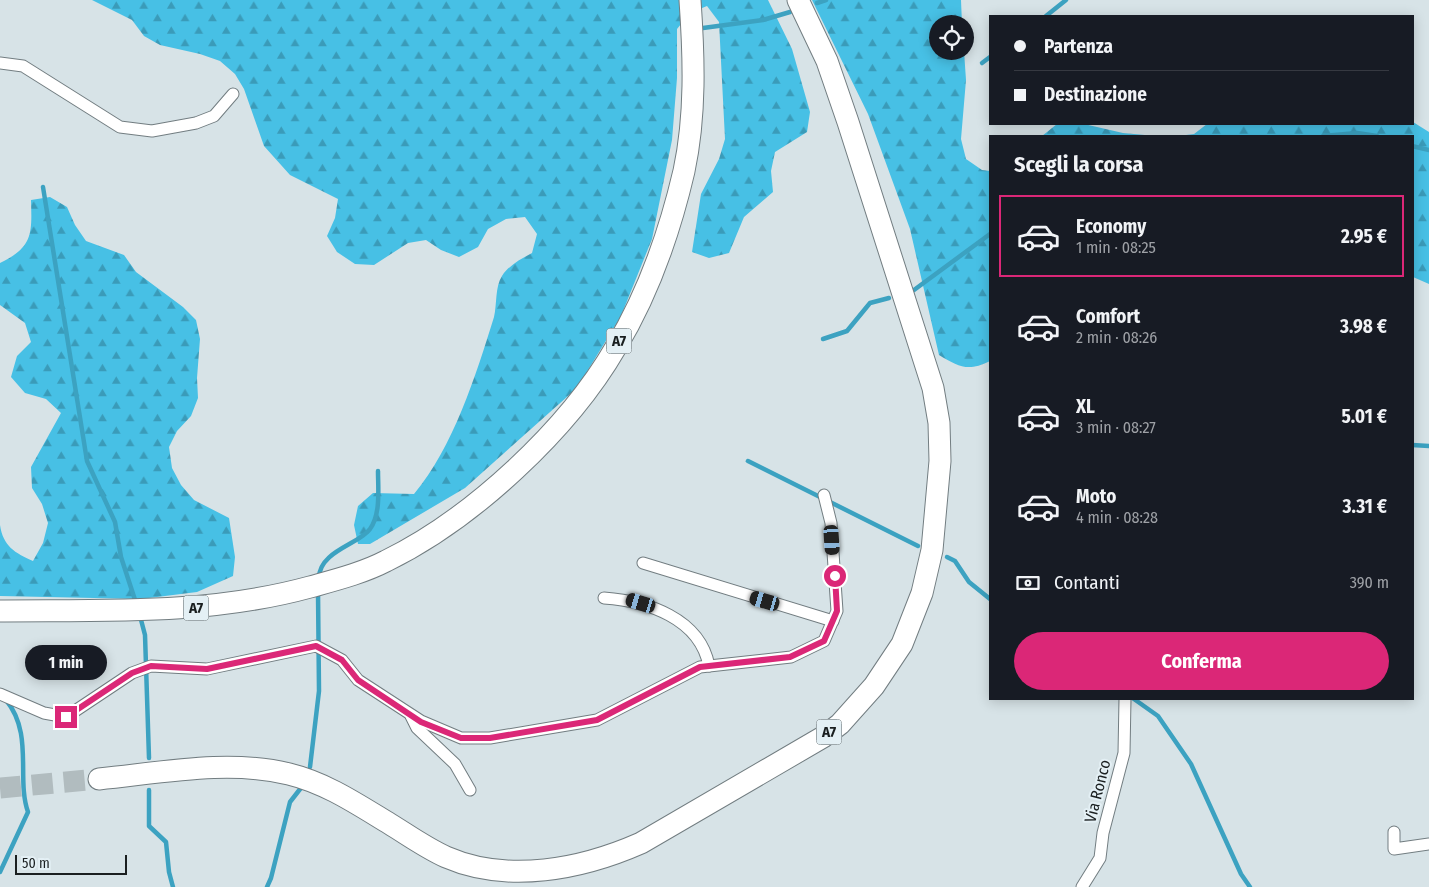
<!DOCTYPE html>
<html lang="it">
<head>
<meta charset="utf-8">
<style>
	body { margin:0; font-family:"Fira Sans Condensed",sans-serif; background:#242831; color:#f1f3f6; height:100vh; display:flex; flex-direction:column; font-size:19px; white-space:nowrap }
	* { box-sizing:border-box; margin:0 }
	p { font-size:16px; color:#9ea1a6 }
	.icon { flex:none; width:28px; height:28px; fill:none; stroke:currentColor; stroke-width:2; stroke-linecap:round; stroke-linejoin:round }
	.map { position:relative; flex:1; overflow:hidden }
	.sheet { position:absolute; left:989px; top:135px; width:425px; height:565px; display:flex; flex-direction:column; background:#171b24; border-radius:0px; box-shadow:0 2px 12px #0003 }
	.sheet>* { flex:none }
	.top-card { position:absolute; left:989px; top:15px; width:425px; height:110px; border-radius:0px; box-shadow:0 2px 12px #0003; display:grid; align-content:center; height:110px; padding:0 25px; background:#171b24 }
	.tools { position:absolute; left:929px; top:15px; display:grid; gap:10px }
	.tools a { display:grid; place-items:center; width:45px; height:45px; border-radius:50%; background:#171b24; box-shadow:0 2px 12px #0003; font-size:25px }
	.scale { position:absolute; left:15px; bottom:12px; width:112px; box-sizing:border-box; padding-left:5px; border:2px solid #1a1f20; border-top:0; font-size:14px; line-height:18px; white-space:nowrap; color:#1a1f20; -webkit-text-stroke:4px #e4f0f5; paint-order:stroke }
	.end { position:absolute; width:22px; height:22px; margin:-11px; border:6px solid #db2777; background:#fff; box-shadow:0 0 0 2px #fff }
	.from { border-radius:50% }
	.bubble { position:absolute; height:35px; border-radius:18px; background:#171b24; box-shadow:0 2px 12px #0003; font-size:16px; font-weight:700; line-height:35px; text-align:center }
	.car { position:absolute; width:15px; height:30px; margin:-15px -8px; border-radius:6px; box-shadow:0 0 4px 1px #0007; background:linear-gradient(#222 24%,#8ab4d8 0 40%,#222 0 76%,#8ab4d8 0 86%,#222 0) }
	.top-card b { display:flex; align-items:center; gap:18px; height:48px; font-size:19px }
	.top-card b+b { border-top:1px solid #363941 }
	.top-card i { width:12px; height:12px; background:#f1f3f6 }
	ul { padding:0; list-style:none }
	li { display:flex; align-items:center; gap:15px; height:82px; margin:0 10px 8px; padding:0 15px; border:2px solid transparent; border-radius:0px }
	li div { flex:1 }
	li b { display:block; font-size:19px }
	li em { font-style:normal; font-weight:700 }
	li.active { border-color:#db2777 }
	li>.icon { width:45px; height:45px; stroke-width:1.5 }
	h2 { padding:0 25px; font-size:22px; line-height:60px }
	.pay { display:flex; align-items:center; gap:12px; height:55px; padding:0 25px; font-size:19px }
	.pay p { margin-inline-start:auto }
	.button { display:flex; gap:10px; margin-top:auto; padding:10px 25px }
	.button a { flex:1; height:58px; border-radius:30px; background:#db2777; color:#fff; font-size:20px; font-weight:700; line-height:58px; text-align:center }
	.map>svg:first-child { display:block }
	.forest { fill:url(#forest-firs) }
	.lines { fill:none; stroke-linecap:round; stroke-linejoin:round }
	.stream { stroke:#3ca2c1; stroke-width:4.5 }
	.motorway-tunnel { stroke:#b1bcbf; stroke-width:21; stroke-dasharray:21 11; stroke-linecap:butt }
	.minor-casing { stroke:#727d81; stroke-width:13 }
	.motorway-casing { stroke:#727d81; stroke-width:23 }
	.minor { stroke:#fff; stroke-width:11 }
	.motorway { stroke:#fff; stroke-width:21 }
	.route { stroke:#db2777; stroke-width:6 }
	.labels { text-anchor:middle; stroke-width:4; stroke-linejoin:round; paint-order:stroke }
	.shield { fill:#e4f0f5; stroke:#575e60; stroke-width:1 }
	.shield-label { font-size:15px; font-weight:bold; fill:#1a1f20 }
	.street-label { font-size:16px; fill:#1a1f20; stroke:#e4f0f5 }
</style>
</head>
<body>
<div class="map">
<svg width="1429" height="887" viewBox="0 0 1429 887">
	<defs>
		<pattern id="forest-firs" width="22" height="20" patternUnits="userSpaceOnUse" patternTransform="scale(1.25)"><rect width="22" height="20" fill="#47c0e5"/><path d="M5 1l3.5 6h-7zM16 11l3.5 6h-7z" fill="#3a9bb9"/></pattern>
	</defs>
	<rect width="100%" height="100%" fill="#d7e3e7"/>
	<g class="forest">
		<path d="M 92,0 L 768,0 L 792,49 L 810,112 L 807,132 L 775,152 L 771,171 L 773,192 L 744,217 L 729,253 L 709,258 L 692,252 L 701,194 L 719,159 L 725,139 L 719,22 L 707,6 L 690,13 L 677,29 L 677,78 L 672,140 L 652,239 L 621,316 L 577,388 L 465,488 L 370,544 L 358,544 L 354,525 L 358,506 L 373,493 L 414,494 C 453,448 476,375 494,317 C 497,305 495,286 502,276 C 509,265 521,259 532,253 L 537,234 L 525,217 L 506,219 L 488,229 L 478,247 L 459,257 L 441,250 L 426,240 L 408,243 L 374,265 L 355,264 L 337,252 L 327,236 L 335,218 L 338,199 L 290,175 L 264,146 L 244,89 L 235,74 L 220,61 L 200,54 L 160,45 L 144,36 L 132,20 Z"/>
		<path d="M 812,0 L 961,0 L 962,24 L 938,24 L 938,51 L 964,51 L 966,80 L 961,139 L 966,159 L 982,170 L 990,171 L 990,361 C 968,372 959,367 939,355 L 910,229 L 868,114 Z"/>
		<polygon points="1413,122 1429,132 1429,284 1413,277 1412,136 1178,136 1194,134 1207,124 1412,124"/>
		<polygon points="1057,124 1084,124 1123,133 1156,136 1042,136"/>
		<path d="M 50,197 L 67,207 L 75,225 L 86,241 L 124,255 L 136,272 L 183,307 L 196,320 L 200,339 L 197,378 L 198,398 L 191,416 L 177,431 L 169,447 L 172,468 L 181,485 L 194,500 L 229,518 L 235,557 L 233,576 L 197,592 L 141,599 L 0,596 L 0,525 C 3,546 15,553 33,561 L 43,543 L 48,523 L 42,504 L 32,488 L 31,467 L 61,413 L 46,399 L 25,393 L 11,377 L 17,356 L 31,342 L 25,323 L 0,305 L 0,263 C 33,247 32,234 31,200 Z"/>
	</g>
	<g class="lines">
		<g class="stream">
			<polyline points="817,3 826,0"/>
			<polyline points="1046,16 1066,0"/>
			<polyline points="703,28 763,20 790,12"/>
			<polyline points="982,63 990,57"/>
			<polyline points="1323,136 1357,133 1377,136"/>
			<polyline points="1412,146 1429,150"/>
			<polyline points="43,187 87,461 115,522 121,557 136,603"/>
			<polyline points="914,290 990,234"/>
			<polyline points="823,339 847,331 870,303 889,298"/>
			<polyline points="1412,445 1429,446"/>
			<polyline points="748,461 918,546"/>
			<polyline points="947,557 955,561 969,582 990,599"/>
			<path d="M 319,578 C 319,551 360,544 370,529 C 381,514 378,488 378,471"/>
			<polyline points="140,616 145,635 149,758"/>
			<polyline points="1134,699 1158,716 1191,764 1241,874 1250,887"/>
			<polyline points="310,767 319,691 318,591"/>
			<polyline points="149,790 149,826 166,842 169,872 173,887"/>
			<path d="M 0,872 L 28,812 C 16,778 34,734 6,700"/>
			<polyline points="267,887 271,878 290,802 304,784"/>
		</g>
		<polyline class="motorway-tunnel" points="0,788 99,779"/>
		<defs>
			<g id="minor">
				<polyline points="0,63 23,66 120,127 152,131 196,123 214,116 233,94"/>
				<polyline points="643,563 833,621"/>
				<path d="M 604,598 C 647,601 700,618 709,666"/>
				<polyline points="0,694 44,713 66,717 132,673 151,666 207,669 316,646 342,660 358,680 421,721 461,738 490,738 597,720 700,667 791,657 824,641 837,611 831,523 824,495"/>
				<polyline points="411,716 417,728 455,764 470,790"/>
				<polyline points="1394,832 1394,849 1429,844"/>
				<polyline points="1082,887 1100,858 1103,833 1124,753 1125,699"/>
			</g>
			<g id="motorway">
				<path d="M 0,611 C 105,610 208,615 310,587 C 335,580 363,573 386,561 C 472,519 568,430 616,347 C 648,294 670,231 684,171 C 696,115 694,57 690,0"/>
				<path d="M 99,779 C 160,773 228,759 289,774 C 326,783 357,804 390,824 C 408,835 426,848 446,857 C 508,884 582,869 641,843 L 823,737 L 840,724 L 874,686 L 902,644 L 922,593 L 932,550 L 940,461 L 939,423 L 933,388 L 848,122 L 827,61 L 798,0"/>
			</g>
		</defs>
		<use href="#minor" class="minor-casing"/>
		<use href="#motorway" class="motorway-casing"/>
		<use href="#minor" class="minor"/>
		<use href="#motorway" class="motorway"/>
	</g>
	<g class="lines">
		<polyline class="route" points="66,717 132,673 151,666 207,669 316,646 342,660 358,680 421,722 461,738 490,738 597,720 700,667 790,657 824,641 837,611 835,576"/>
	</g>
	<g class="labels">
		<g class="shield">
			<rect x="606.5" y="328.5" width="25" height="25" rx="4"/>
			<rect x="183.5" y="595.5" width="25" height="25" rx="4"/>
			<rect x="816.5" y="719.5" width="25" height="25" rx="4"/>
		</g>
		<g class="shield-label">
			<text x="619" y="346">A7</text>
			<text x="196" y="613">A7</text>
			<text x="829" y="737">A7</text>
		</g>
		<g class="street-label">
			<text transform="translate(1097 791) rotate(-76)" y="6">Via Ronco</text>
		</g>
	</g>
</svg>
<div class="tools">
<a><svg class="icon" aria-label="locate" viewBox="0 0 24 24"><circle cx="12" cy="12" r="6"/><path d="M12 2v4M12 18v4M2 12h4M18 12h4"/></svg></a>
</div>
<div class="scale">50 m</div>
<i class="end from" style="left:835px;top:576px"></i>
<i class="end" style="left:66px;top:717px"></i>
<div class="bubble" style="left:25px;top:645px;width:82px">1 min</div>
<i class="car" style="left:832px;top:540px;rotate:176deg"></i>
<i class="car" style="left:765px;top:601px;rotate:286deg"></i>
<i class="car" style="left:641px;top:603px;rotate:287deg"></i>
<div class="top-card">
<b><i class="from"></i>Partenza</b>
<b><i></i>Destinazione</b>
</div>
<section class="sheet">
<h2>Scegli la corsa</h2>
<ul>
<li class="active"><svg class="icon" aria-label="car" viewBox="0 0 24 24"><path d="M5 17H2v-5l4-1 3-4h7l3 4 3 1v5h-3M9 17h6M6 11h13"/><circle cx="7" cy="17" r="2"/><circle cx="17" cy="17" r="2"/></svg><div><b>Economy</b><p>1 min · 08:25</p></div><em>2.95 €</em></li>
<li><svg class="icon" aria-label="car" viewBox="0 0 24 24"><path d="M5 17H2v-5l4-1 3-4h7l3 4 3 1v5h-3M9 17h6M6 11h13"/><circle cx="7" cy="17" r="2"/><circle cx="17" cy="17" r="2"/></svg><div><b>Comfort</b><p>2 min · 08:26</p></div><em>3.98 €</em></li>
<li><svg class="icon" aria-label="car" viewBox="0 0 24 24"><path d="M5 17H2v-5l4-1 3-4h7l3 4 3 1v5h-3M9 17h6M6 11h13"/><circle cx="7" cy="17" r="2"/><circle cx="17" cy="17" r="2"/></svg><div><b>XL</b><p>3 min · 08:27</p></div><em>5.01 €</em></li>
<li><svg class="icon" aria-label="car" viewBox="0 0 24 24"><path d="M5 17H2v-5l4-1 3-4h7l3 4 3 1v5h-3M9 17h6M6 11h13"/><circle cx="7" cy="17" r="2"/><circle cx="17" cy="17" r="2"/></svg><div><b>Moto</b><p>4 min · 08:28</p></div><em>3.31 €</em></li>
</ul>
<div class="pay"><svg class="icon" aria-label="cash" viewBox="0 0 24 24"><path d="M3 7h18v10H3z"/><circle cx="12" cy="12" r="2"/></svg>Contanti<p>390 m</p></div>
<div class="button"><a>Conferma</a></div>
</section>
</div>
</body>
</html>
